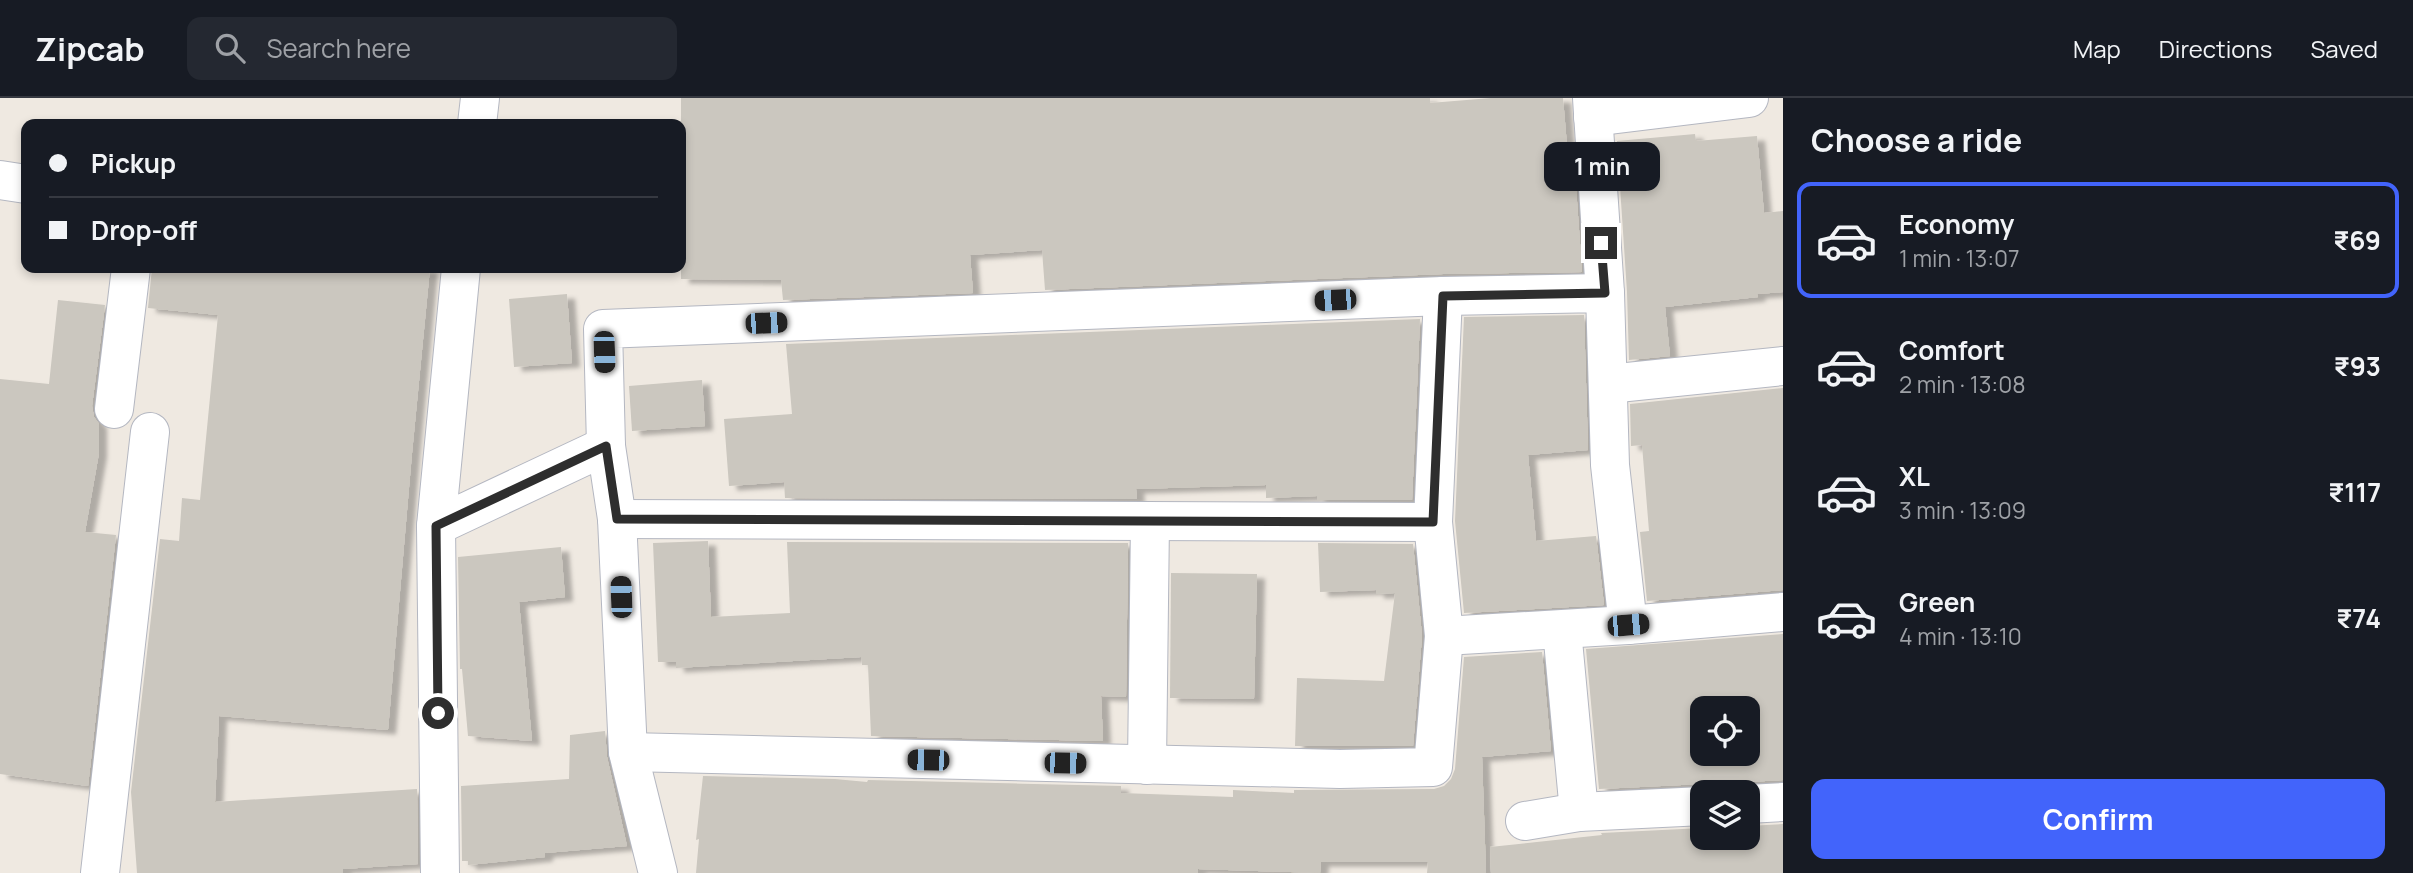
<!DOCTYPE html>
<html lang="en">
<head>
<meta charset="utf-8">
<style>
	body { margin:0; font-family:Manrope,sans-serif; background:#242831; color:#f1f3f6; height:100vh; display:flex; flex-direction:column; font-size:26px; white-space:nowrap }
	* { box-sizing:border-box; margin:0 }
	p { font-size:23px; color:#9ea1a6 }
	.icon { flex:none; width:38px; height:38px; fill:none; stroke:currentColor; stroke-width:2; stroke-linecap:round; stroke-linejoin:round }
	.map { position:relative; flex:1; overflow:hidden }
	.sheet { display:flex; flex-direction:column; background:#171b24; width:630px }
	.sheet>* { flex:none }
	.hud { position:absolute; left:21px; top:21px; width:665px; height:154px; border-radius:14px; box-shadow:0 4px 10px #0003; display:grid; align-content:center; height:154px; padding:0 28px; background:#171b24 }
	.buttons { position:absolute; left:1690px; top:598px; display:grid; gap:14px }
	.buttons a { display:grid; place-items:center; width:70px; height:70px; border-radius:14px; background:#171b24; box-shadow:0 4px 10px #0003; font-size:35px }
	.end { position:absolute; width:32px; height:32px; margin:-16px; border:9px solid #2e2e2e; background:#fff; box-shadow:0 0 0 4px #fff }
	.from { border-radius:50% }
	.bubble { position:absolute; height:49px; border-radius:14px; background:#171b24; box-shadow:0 4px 10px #0003; font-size:23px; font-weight:700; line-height:49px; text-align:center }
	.car { position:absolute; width:21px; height:42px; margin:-21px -10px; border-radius:9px; box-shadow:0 0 5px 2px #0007; background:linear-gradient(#222 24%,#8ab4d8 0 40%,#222 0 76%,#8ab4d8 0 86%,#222 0) }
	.hud b { display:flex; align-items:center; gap:24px; height:66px; font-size:26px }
	.hud b+b { border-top:2px solid #363941 }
	.hud i { width:18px; height:18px; background:#f1f3f6 }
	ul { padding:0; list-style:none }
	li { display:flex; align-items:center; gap:21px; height:116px; margin:0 14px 10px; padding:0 14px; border:4px solid transparent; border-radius:14px }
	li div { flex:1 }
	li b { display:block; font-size:26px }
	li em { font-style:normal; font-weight:700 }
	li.on { border-color:#4264fb }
	li>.icon { width:63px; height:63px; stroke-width:1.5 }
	h2 { padding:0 28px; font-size:32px; line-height:84px }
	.action { display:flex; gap:14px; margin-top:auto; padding:14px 28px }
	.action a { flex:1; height:80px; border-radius:14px; background:#4264fb; color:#fff; font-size:28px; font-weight:700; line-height:80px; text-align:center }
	header { display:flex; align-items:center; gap:42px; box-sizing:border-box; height:98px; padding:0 35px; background:#171b24; border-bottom:2px solid #363941 }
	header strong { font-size:33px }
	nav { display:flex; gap:38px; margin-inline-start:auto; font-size:24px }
	.search { width:490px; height:63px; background:#242831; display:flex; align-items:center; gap:18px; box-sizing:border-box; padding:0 24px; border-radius:14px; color:#9ea1a6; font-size:26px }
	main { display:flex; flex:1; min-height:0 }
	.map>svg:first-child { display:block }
	.building { fill:#cbc7bf; fill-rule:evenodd; filter:url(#shadow) }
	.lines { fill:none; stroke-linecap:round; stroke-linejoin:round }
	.minor-casing { stroke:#b4b7c1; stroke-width:40 }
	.minor { stroke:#fff; stroke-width:38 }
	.route { stroke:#2e2e2e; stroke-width:9 }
</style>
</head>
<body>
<header>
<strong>Zipcab</strong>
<div class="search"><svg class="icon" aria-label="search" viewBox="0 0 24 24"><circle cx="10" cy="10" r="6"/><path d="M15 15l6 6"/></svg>Search here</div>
<nav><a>Map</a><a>Directions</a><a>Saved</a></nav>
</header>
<main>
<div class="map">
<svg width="1783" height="775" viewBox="0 0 1783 775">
	<defs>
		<filter id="shadow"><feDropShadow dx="8" dy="4.5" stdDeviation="2" flood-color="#0004"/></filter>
	</defs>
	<rect width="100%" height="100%" fill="#efe9e1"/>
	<g class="building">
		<polygon points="681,0 1430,0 1430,5 1491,0 1563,0 1567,48 1573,47 1582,174 1443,176 1045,192 1042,152 970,157 973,195 783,202 781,182 681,181"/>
		<polygon points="1695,36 1696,43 1757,38 1764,115 1783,113 1783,194 1757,196 1758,199 1665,209 1670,258 1629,262 1627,194 1617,43"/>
		<polygon points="152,170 430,170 412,355 388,632 219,618 215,704 417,691 418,766 343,771 343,775 137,775 131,694 160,441 179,443 182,400 200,402 218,217 148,210"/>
		<polygon points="567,196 572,265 514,269 509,201"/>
		<polygon points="58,202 105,207 92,308 94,319 99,326 99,355 85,434 116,437 88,688 0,676 0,281 49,286"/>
		<polygon points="1584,217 1588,352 1528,357 1536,443 1596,438 1604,507 1464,515 1455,423 1464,219"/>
		<polygon points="1420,221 1412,402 1317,402 1317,398 1266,400 1266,387 1136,391 1137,401 785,400 784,384 729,388 724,321 792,316 786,246"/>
		<polygon points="702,282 705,328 632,333 629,288"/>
		<polygon points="1783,290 1783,492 1647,503 1640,434 1649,433 1642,347 1631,348 1630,306"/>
		<polygon points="708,443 711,519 790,515 787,444 1128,445 1126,599 1101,598 1103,643 871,638 868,567 862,567 861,559 676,570 676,564 658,564 653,445"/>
		<polygon points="1318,445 1413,446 1422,538 1413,648 1295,648 1297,580 1384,583 1395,495 1376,496 1376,492 1320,494"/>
		<polygon points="561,449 565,499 519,504 532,643 468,638 462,571 460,571 458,459"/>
		<polygon points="1171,475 1257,476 1254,601 1170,600"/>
		<path d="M 1783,536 L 1783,682 L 1746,684 L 1737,687 L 1730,695 L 1720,695 L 1712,688 L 1702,686 L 1599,691 L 1586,551 ZM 1703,611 L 1748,611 L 1748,656 L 1703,656 Z"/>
		<polygon points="1542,554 1551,653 1482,659 1486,775 1427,775 1428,764 1321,764 1320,775 1198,771 1198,775 696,775 699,741 696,742 703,678 835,681 867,684 868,682 1121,688 1121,695 1233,699 1233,692 1294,695 1294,692 1434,691 1444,688 1451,681 1455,671 1464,559"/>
		<polygon points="605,633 607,659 627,748 545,755 545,759 468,767 468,763 462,763 461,688 569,681 570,637"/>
		<polygon points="1783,726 1783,775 1491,775 1490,749 1602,737 1601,735 1703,730 1703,740 1748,740 1748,728"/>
	</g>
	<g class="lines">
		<defs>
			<g id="minor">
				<polyline points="1592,0 1605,195"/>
				<polyline points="1593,19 1749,0"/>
				<polyline points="477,26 480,0"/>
				<polyline points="0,82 26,86"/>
				<polyline points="461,170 436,428 606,348 617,421 628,654 658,775"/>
				<polyline points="1608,286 1783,268"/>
				<polyline points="114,311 131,170"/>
				<polyline points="606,348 603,231 1443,198 1605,195 1610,367 1628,527"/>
				<polyline points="617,421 1433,424"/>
				<polyline points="436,428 440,775"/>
				<polyline points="1562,532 1579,714"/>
				<polyline points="1444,538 1628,527 1783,514"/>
				<polyline points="628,654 1340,671 1433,669 1444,538 1433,424 1443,198"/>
				<polyline points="1147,667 1150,423"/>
				<polyline points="1748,706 1783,704"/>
				<polyline points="1525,723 1579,714 1703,708"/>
				<polyline points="100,775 150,334"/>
			</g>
		</defs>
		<use href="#minor" class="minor-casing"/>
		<use href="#minor" class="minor"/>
	</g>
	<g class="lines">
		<polyline class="route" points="438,615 436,428 606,348 617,421 1433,424 1443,198 1605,195 1601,145"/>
	</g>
</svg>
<div class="buttons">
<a><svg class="icon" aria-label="locate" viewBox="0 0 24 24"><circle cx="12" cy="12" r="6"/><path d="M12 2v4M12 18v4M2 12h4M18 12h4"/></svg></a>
<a><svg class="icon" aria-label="layers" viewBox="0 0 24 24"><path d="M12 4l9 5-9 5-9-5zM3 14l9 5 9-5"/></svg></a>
</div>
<i class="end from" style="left:438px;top:615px"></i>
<i class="end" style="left:1601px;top:145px"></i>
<div class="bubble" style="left:1544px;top:44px;width:116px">1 min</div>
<i class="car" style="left:1335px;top:202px;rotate:267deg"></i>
<i class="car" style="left:766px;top:225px;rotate:88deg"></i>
<i class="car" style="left:604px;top:254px;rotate:178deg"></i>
<i class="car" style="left:621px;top:499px;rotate:358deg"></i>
<i class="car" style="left:1628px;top:527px;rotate:85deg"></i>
<i class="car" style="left:928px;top:662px;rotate:271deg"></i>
<i class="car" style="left:1065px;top:665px;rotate:91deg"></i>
<div class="hud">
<b><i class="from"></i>Pickup</b>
<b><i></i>Drop-off</b>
</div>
</div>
<section class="sheet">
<h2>Choose a ride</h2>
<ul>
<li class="on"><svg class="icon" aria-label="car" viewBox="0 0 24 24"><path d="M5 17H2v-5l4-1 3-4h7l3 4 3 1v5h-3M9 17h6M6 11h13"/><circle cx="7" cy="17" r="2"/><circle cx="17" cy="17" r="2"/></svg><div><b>Economy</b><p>1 min · 13:07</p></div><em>₹69</em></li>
<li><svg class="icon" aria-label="car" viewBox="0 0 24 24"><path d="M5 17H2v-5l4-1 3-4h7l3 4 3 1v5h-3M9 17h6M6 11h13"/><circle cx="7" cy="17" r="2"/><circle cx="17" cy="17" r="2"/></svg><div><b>Comfort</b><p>2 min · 13:08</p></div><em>₹93</em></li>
<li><svg class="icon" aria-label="car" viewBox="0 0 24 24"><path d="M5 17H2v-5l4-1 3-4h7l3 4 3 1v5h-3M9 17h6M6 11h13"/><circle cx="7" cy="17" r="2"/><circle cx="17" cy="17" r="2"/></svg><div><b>XL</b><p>3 min · 13:09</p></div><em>₹117</em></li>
<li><svg class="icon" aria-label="car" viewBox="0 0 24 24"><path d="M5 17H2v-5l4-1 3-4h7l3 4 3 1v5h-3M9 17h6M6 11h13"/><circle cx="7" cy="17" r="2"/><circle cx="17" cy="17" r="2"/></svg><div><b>Green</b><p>4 min · 13:10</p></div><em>₹74</em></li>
</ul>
<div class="action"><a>Confirm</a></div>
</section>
</main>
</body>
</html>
